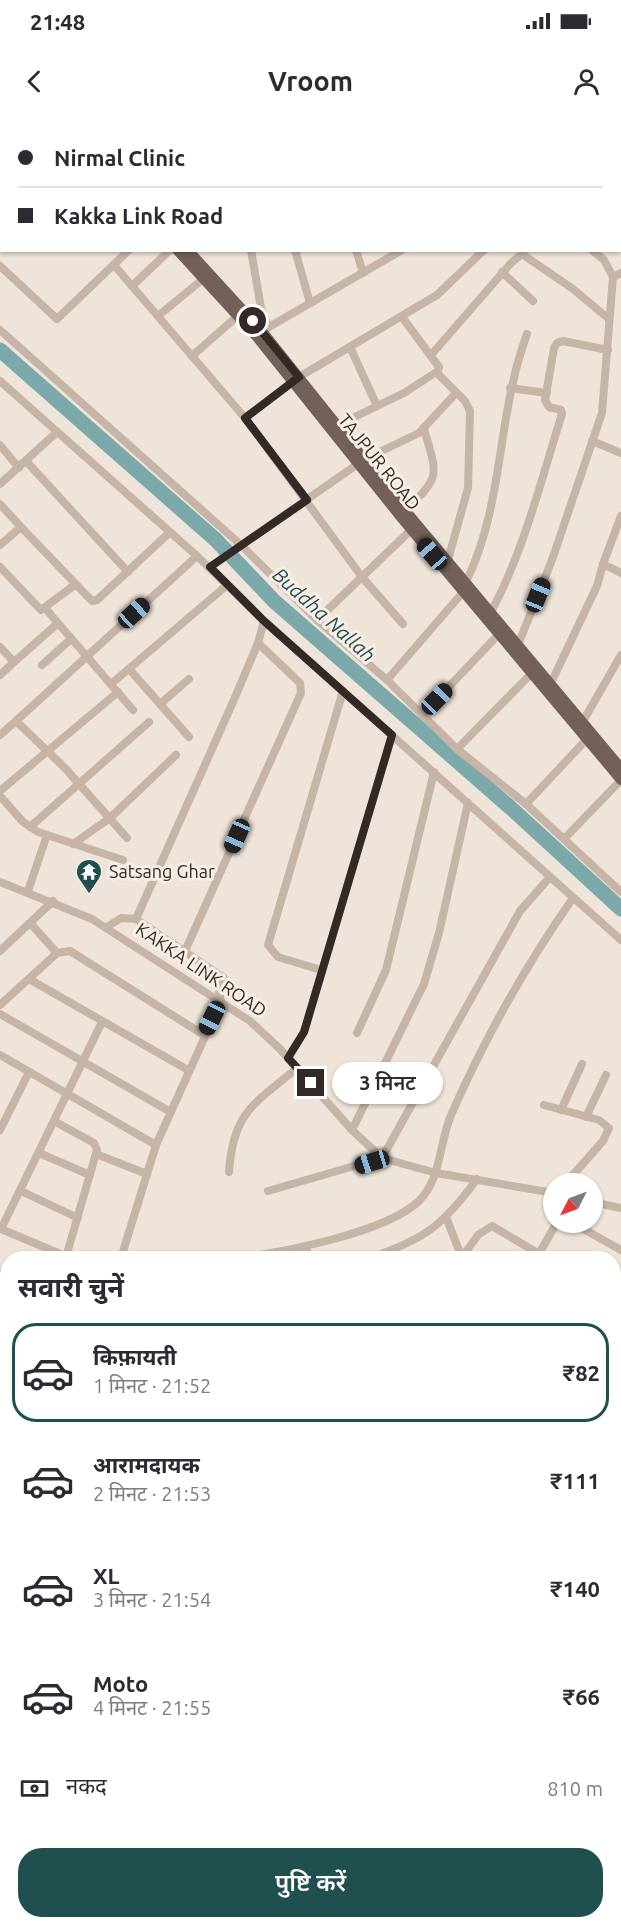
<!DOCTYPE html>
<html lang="hi">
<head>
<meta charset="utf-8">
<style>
	body { margin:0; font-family:Ubuntu,"Noto Sans Devanagari",sans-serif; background:#f2f2f3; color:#2b2b33; height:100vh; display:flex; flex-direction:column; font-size:22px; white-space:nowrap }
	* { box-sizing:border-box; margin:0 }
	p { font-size:20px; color:#7c7c81 }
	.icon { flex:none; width:33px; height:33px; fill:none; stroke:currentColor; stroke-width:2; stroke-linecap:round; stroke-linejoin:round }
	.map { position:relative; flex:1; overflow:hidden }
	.drawer { position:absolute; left:0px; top:1131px; width:621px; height:678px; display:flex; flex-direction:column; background:#fff; border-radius:24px 24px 0 0; box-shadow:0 2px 4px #0004 }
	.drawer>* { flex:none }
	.hud { position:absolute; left:0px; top:0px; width:621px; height:132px; box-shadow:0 2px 4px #0004; display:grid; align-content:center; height:132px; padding:0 18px; background:#fff }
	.needle { width:39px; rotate:228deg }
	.controls { position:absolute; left:543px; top:1053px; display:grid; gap:12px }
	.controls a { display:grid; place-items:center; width:60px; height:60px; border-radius:50%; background:#fff; box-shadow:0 2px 4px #0004; font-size:30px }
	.end { position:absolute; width:27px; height:27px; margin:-14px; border:8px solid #332a27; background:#fff; box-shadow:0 0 0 3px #fff }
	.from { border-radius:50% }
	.bubble { position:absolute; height:42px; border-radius:21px; background:#fff; box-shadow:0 2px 4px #0004; font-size:20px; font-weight:600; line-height:42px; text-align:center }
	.car { position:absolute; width:18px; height:36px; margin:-18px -9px; border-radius:8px; box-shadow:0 0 4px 2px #0007; background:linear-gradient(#222 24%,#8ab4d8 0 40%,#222 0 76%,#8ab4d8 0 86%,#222 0) }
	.hud b { display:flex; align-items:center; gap:21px; height:57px; font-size:22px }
	.hud b+b { border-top:2px solid #e1e1e2 }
	.hud i { width:15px; height:15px; background:#2b2b33 }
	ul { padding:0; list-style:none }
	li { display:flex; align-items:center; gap:18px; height:99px; margin:0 12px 9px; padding:0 6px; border:3px solid transparent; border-radius:24px }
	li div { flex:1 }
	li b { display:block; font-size:22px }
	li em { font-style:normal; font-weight:600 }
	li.current { border-color:#204f50 }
	li>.icon { width:54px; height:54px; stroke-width:1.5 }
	h2 { padding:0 18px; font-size:27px; line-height:72px }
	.pay { display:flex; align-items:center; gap:15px; height:66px; padding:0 18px; font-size:22px }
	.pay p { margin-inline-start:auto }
	.action { display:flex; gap:12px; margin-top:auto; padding:12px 18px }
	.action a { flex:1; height:69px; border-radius:24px; background:#204f50; color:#fff; font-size:24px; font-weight:600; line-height:69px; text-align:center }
	.status { display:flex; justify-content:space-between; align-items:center; height:42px; padding:0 30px; background:#fff; direction:ltr }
	.status svg { height:16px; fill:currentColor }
	header { display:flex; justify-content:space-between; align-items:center; height:78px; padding:0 18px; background:#fff; font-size:27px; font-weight:600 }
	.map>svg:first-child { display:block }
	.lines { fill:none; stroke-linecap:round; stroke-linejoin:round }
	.river { stroke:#7ba9a9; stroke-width:15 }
	.minor { stroke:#c6b4a7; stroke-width:8 }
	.major { stroke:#736159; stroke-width:10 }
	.highway { stroke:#53443e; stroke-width:12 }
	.route { stroke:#332a27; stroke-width:8 }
	.labels { text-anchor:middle; stroke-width:6; stroke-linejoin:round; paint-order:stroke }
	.street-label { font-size:18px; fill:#332a27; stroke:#f7eee5 }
	.poi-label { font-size:18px; fill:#332a27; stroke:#f7eee5; text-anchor:start }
	.water-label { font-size:20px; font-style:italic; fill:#204f50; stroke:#f7eee5 }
</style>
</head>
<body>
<div class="status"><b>21:48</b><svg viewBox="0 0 49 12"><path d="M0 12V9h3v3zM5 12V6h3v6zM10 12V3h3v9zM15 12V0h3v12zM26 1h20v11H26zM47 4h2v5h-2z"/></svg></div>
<header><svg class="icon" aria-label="back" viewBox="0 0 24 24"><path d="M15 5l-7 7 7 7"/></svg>Vroom<svg class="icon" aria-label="person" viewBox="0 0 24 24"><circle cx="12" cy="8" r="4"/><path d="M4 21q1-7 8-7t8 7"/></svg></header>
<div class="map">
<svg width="621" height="1809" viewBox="0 0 621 1809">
	<rect width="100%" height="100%" fill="#efe4d9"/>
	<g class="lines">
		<polyline class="river" points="0,230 216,420 274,481 512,689 621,789"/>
		<g class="minor">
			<polyline points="174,0 175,2"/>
			<polyline points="226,0 226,2"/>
			<polyline points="259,0 259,2"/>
			<polyline points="319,0 320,2"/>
			<polyline points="381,0 381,2"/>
			<polyline points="434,0 435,2"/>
			<polyline points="477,0 477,2"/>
			<polyline points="520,0 521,2"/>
			<polyline points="566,0 566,2"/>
			<polyline points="297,2 303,0"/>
			<polyline points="620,12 621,12"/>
			<polyline points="620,61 621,60"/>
			<polyline points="620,111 621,110"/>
			<polyline points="251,130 261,188 268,206"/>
			<polyline points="295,130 310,183"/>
			<polyline points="356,130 363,153"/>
			<polyline points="114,145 245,298 362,457 403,504"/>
			<polyline points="0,146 57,199 129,130"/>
			<polyline points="502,152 533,181"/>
			<polyline points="613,157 621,153"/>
			<polyline points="132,166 170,130"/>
			<polyline points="158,196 203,159"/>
			<polyline points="0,210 241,425 317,500 387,560 457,629 526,684 621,772"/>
			<polyline points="262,211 402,130"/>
			<polyline points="350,227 377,286"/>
			<polyline points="431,235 511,143 522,134 573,169 609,199"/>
			<polyline points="192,236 241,193"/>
			<polyline points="437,253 465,281 470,291 468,368 448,440"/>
			<polyline points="0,261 197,436 264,501 621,820"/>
			<polyline points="510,268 547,273"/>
			<polyline points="245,298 299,257 437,175 484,130"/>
			<polyline points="338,305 404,273 438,251 439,247 402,197"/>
			<polyline points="592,321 621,333"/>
			<polyline points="0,325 19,348"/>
			<polyline points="26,341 128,452"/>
			<polyline points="0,364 57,312"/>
			<polyline points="0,384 21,407 0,425"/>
			<path d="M 405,390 C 442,357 437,354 424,309"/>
			<polyline points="621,396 603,444 621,453"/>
			<polyline points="21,407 92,481 97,480 170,412"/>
			<polyline points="0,447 41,490 76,464"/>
			<polyline points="210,447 365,339 419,313 456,273"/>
			<path d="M 466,462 C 505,382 496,297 527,214"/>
			<polyline points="45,488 133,590"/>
			<path d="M 491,492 C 524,431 541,360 562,294 L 561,290 L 549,287 L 545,280 L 554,228 L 557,223 L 563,221 L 608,230"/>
			<polyline points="317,500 412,409"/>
			<polyline points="518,525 552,440 602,293 613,157 604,140 592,130"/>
			<polyline points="0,527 14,542 0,555"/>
			<polyline points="14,542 57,504"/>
			<polyline points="42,545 71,519"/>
			<polyline points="130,550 189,617"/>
			<polyline points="387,560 464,471"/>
			<polyline points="111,564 226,466"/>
			<polyline points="550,565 597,466 603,444"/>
			<polyline points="160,584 189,559"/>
			<polyline points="422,595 498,515"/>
			<polyline points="16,601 197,436"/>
			<polyline points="582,603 621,535"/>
			<polyline points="0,615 16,601 65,648 127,718"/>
			<polyline points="457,629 531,554"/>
			<polyline points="0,671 118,572"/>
			<polyline points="0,676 23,702 38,712 123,740"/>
			<polyline points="526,684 586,620"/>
			<polyline points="30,707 149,602"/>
			<polyline points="564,719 621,660"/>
			<polyline points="73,724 110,698 176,635"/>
			<polyline points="0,762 92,799 250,901 279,928 352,1010 382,1038 436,1053 554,1073"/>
			<polyline points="28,771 47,715"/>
			<polyline points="136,799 233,582 258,523 264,501"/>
			<polyline points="31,804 57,833"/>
			<polyline points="107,807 121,798 136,799 224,858 219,872 221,881 156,1025 121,1138"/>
			<polyline points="0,831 53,781"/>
			<polyline points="185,831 301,573 300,563 258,523"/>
			<polyline points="321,850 278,837 268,825 343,571"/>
			<polyline points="29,859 188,950"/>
			<polyline points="0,885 57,833 70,831 204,915"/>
			<polyline points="0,894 169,991"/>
			<polyline points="357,913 386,850 434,652"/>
			<polyline points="0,935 156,1025"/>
			<polyline points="288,938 304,912 392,615"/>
			<polyline points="544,985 599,1000 609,1008 603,1021 565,1064"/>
			<polyline points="561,990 582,944"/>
			<polyline points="586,997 606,955"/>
			<polyline points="54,1001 94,1023 97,1030 66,1137"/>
			<polyline points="0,1010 29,952"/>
			<polyline points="352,1010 424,864 439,813 468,683"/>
			<polyline points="39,1033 90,1055"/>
			<polyline points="96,1034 147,1054"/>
			<path d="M 229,1052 C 233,992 254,984 297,948"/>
			<polyline points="21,1071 78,1098"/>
			<polyline points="268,1071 382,1038 520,791 550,757"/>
			<polyline points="592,1082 621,1088"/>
			<polyline points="446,1097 462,1138"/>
			<polyline points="571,1102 621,1130"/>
			<polyline points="305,1127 310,1138"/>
			<polyline points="539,1134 557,1102"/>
			<polyline points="462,1137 478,1115 492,1106 546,1138"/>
			<polyline points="70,1138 1,1109 102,902"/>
			<path d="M 238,1138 C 283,1132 385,1113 419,1081 C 442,1058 439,1021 452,993 C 485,918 526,845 573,778"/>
			<path d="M 370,1138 C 424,1119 442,1107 477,1059"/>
			<polyline points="0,1153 8,1152"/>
			<polyline points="614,1177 621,1181"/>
			<polyline points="0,1204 8,1200"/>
			<polyline points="0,1225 8,1239"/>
			<polyline points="614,1229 621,1233"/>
			<polyline points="0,1277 8,1274"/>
			<polyline points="614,1284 621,1288"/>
			<polyline points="614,1322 621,1322"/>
			<polyline points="614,1398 621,1400"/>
			<polyline points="0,1445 8,1527"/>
			<polyline points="614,1475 621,1449"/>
			<polyline points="0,1554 8,1553"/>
			<polyline points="614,1562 621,1564"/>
			<polyline points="0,1614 8,1616"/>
			<polyline points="614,1660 621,1627"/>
			<polyline points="0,1665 8,1666"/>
			<polyline points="0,1694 7,1694 8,1690"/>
			<polyline points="0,1731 8,1728"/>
			<polyline points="614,1732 621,1735"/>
			<polyline points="0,1747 8,1766"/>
			<polyline points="21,1802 23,1809"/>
			<polyline points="70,1802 73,1809"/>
			<polyline points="118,1802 122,1809"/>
			<polyline points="315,1802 318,1809"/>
			<polyline points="408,1802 410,1809"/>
			<polyline points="456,1802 457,1809"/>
			<polyline points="499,1802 500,1809"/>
			<polyline points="82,1809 98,1802"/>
			<polyline points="214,1809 233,1802"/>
			<polyline points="335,1809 356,1802"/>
		</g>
		<g class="major">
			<polyline points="42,0 43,2"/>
			<polyline points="53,0 54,2"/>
			<polyline points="177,130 256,216 399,395 621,660"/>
			<polyline points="188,130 262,211 405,390 621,648"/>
			<polyline points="614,1771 621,1758"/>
			<polyline points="592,1809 596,1802"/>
		</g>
		<polyline class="highway" points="617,1809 621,1801"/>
	</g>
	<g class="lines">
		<polyline class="route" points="253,201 299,257 245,298 307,380 210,447 264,501 392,615 304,912 288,938 311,963"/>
	</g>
	<defs>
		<symbol id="temple-pin" viewBox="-11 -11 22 30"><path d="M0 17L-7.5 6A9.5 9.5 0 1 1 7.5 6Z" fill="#204f50" stroke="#f7eee5"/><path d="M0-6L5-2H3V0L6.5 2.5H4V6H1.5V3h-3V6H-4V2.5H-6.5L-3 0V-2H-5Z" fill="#fff"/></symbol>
	</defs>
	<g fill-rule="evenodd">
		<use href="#temple-pin" x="74" y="737" width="30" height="40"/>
	</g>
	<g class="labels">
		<g class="street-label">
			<text transform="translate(379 342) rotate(51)" y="6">TAJPUR ROAD</text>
			<text transform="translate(201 850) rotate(34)" y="6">KAKKA LINK ROAD</text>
		</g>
		<g class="poi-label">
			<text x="109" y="758">Satsang Ghar</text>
		</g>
		<g class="water-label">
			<text transform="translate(324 495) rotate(42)" y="7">Buddha Nallah</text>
		</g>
	</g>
</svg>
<div class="controls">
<a><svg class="needle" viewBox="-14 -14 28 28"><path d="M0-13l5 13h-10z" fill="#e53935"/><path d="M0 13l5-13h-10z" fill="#7c7c81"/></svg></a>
</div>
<i class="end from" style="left:253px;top:201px"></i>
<i class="end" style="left:311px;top:963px"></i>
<div class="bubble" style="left:332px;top:942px;width:111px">3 मिनट</div>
<i class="car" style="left:432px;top:434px;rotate:319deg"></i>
<i class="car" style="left:538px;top:475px;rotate:22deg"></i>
<i class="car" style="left:134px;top:493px;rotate:48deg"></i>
<i class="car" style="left:437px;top:579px;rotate:44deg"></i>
<i class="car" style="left:237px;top:716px;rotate:204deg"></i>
<i class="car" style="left:212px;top:898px;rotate:206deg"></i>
<i class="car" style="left:372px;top:1042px;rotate:253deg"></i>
<div class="hud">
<b><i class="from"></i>Nirmal Clinic</b>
<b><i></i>Kakka Link Road</b>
</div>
<section class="drawer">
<h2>सवारी चुनें</h2>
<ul>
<li class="current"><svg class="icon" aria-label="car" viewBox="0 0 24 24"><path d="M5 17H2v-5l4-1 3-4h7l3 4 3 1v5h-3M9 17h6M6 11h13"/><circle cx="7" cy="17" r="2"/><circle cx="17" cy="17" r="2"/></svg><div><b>किफ़ायती</b><p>1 मिनट · 21:52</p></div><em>₹82</em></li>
<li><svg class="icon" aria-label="car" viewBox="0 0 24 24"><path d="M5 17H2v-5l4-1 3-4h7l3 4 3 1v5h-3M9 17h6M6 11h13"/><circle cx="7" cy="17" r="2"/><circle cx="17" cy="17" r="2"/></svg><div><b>आरामदायक</b><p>2 मिनट · 21:53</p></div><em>₹111</em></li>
<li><svg class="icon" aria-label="car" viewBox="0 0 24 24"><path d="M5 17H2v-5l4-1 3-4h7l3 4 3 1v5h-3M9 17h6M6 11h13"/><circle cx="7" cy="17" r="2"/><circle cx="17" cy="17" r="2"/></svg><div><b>XL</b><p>3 मिनट · 21:54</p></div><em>₹140</em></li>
<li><svg class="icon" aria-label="car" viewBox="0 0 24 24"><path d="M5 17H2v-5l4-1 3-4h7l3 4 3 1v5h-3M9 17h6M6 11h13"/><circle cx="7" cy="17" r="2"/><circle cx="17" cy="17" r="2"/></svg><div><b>Moto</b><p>4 मिनट · 21:55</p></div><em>₹66</em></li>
</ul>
<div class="pay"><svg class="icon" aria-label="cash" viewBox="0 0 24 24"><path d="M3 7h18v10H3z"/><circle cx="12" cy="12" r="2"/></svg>नकद<p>810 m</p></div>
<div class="action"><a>पुष्टि करें</a></div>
</section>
</div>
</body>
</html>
